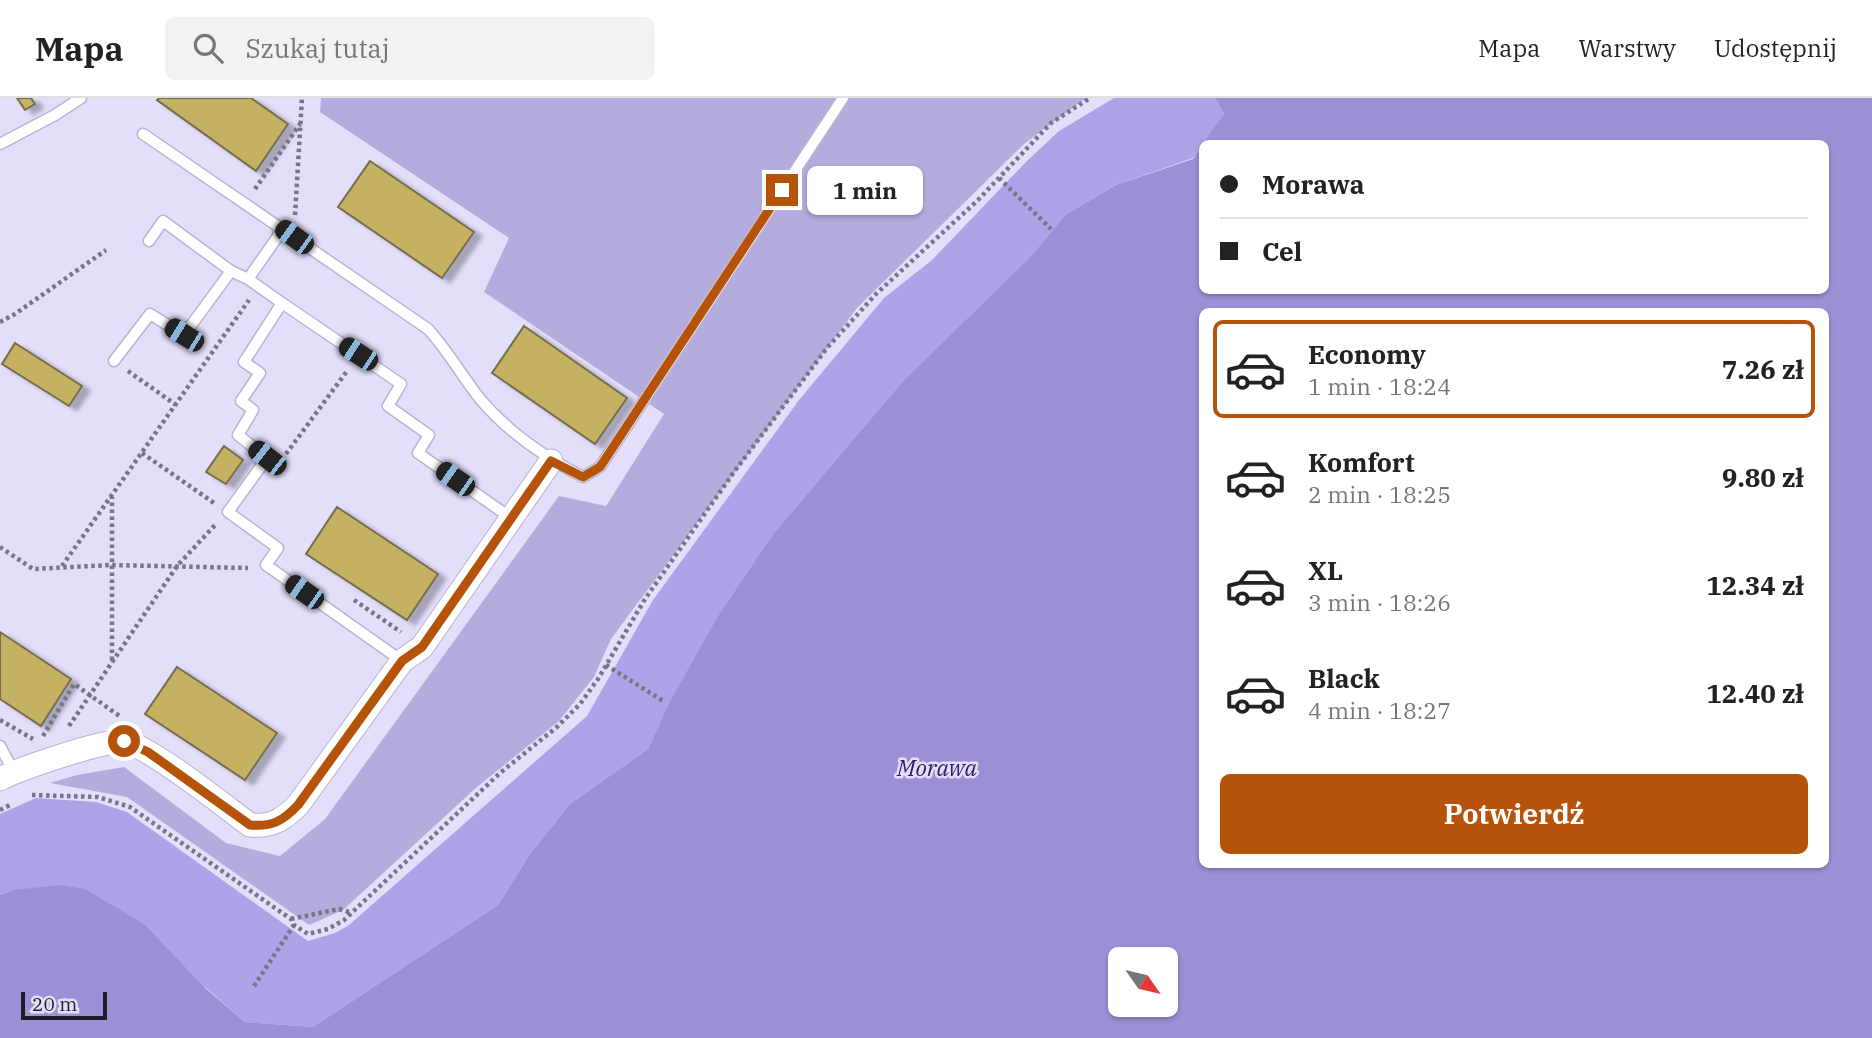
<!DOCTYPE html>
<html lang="pl">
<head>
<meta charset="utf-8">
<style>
	body { margin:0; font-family:"IBM Plex Serif",serif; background:#f2f2f2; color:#222; height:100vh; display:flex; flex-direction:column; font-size:26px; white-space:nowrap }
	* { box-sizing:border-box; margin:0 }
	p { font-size:23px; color:#767676 }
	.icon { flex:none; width:38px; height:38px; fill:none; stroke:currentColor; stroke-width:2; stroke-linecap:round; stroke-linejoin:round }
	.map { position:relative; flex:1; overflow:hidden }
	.drawer { position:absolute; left:1199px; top:210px; width:630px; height:560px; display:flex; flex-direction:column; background:#fff; border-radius:10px; box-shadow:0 2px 5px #0004 }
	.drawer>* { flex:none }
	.top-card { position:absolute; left:1199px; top:42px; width:630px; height:154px; border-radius:10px; box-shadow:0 2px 5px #0004; display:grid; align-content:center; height:154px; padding:0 21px; background:#fff }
	.needle { width:46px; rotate:124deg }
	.tools { position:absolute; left:1108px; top:849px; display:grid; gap:14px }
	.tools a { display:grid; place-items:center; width:70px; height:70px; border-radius:10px; background:#fff; box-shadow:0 2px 5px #0004; font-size:35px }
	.scale { position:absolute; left:21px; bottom:18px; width:86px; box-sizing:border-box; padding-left:7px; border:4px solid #1e1c28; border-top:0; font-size:19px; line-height:24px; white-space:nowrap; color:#1e1c28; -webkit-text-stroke:5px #e3dffb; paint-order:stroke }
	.end { position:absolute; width:32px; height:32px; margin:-16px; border:9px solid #b45309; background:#fff; box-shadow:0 0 0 4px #fff }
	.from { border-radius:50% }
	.bubble { position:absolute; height:49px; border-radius:10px; background:#fff; box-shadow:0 2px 5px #0004; font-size:23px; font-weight:700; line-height:49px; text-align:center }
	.car { position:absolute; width:21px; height:42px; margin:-21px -10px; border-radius:9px; box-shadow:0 0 5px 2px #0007; background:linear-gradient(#222 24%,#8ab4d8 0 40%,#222 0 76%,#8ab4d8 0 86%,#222 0) }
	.top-card b { display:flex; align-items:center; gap:24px; height:66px; font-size:26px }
	.top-card b+b { border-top:2px solid #e0e0e0 }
	.top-card i { width:18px; height:18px; background:#222 }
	ul { padding:12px 0 0; list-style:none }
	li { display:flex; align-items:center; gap:21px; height:98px; margin:0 14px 10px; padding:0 7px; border:4px solid transparent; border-radius:10px }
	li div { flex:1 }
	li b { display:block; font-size:26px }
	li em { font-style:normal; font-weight:700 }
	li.active { border-color:#b45309 }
	li>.icon { width:63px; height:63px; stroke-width:1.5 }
	.button { display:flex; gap:14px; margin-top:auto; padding:14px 21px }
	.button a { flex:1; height:80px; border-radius:10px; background:#b45309; color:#fff; font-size:28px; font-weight:700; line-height:80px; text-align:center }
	header { display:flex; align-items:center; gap:42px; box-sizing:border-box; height:98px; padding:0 35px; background:#fff; border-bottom:2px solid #e0e0e0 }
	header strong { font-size:33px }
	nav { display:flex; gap:38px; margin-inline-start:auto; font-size:24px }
	.search { width:490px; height:63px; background:#f2f2f2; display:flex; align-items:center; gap:18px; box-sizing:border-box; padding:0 24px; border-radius:10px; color:#767676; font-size:26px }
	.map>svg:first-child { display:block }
	.green { fill:#b5acde }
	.forest { fill:#afa2e8 }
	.water { fill:#9d8fd5; fill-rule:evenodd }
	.building { fill:#c4b162; stroke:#756d4d; stroke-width:2; filter:url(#shadow) }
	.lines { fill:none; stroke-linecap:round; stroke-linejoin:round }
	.lane-casing { stroke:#b8b3d5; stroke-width:13 }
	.street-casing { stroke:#b8b3d5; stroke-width:25 }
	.path { stroke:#787588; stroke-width:4.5; stroke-dasharray:3.5 3.5; stroke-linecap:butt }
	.lane { stroke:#fff; stroke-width:10 }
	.street { stroke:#fff; stroke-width:23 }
	.route { stroke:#b45309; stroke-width:9 }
	.labels { text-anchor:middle; stroke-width:5; stroke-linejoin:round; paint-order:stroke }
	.water-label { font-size:23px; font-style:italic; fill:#35196b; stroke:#e3dffb }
</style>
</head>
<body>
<header>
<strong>Mapa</strong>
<div class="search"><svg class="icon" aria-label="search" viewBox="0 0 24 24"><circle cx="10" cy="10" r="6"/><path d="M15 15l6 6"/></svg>Szukaj tutaj</div>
<nav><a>Mapa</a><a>Warstwy</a><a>Udostępnij</a></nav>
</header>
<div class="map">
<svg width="1872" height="940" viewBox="0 0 1872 940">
	<defs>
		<filter id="shadow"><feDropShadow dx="8" dy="4.5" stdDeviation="2" flood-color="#0004"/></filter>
	</defs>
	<rect width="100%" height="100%" fill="#e3dffb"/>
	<polygon class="green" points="321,0 1086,0 1024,46 857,210 611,541 594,579 559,623 477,689 343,812 309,827 127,699 50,685 77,677 124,669 226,745 280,758 325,721 559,398 606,408 664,316 484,194 509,140 320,14"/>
	<polygon class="forest" points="1114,0 1215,0 1224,16 1193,60 1116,87 1065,117 1032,157 903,283 774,435 667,609 648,651 570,706 530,756 498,807 313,929 245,924 206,890 13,792 0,797 0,716 36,700 96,704 127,714 308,843 335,835 349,827 587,618 653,502 799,302 884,200 932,162 1026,64 1059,33"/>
	<path class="water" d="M 1215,0 L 1872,0 L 1872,940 L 0,940 L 0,797 L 13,792 L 61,787 L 85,791 L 144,826 L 205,890 L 245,924 L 313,929 L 498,807 L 530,756 L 570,706 L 648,651 L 667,609 L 717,520 L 774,435 L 903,283 L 1032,157 L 1065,117 L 1116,87 L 1193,61 L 1202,47 L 1202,192 L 1825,192 L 1825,46 L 1203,45 L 1224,16 ZM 1202,214 L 1825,214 L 1825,766 L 1202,766 ZM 1120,861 L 1166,861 L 1166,906 L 1120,906 Z"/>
	<g class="building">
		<polygon points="17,0 31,0 35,6 25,12"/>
		<polygon points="159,0 251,0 288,26 256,73 157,2"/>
		<polygon points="370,63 474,134 442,180 338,109"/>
		<polygon points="524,228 627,300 595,346 492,275"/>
		<polygon points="15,245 82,288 69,308 2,266"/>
		<polygon points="224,348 243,362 226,386 206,374"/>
		<polygon points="337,409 438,476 407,522 306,456"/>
		<polygon points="0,534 71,581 41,628 0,601"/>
		<polygon points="177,569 277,635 245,682 145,616"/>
	</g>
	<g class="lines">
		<defs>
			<g id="lane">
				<path d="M 143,36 L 428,231 C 448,253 462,278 480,301 C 509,335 544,359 583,379 L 600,369 L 843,0"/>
				<polyline points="0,46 55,17 81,0"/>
				<polyline points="149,143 163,123 231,173 248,181 282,205"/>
				<polyline points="248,181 283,131"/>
				<polyline points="114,263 150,216 184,237 231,173"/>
				<polyline points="402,563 266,467 278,450 228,414 267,360 238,337 253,312 241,303 260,275 244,264 282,205 401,286 388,308 429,337 418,355 511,420"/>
				<polyline points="0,648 14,674"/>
			</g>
			<path id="street" d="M 0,681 C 19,671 105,641 124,644 C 147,646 227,710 250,727 C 271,729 283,722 298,707 L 402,563 L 422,549 L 551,363"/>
		</defs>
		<use href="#lane" class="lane-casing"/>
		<use href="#street" class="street-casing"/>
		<g class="path">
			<polyline points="999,80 1051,131"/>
			<polyline points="255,91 300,26"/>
			<polyline points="295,117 302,0"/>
			<polyline points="0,224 15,216 106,152"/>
			<polyline points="128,273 176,307"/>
			<polyline points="142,355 214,405"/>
			<polyline points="286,356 347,273"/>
			<polyline points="0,449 33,471 111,467 248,470"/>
			<polyline points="62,468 249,202"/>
			<polyline points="354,502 401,534"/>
			<polyline points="112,562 112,399"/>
			<polyline points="606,567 663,603"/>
			<polyline points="0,622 33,641"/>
			<polyline points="69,628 177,468 216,426"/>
			<polyline points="43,638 74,586 121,619"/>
			<polyline points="32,697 98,699 130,709 291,821 294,827 308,836 328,831 344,822 500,675 557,629 580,606 598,581 645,501 734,374 827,250 876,196 978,102 1051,25 1090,0"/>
			<polyline points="0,712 12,706"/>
			<polyline points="291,821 339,811 349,814"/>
			<polyline points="254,888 294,827"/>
		</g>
		<use href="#lane" class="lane"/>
		<use href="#street" class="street"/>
	</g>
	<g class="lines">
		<path class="route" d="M 124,643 L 148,654 L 250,727 C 272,729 283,723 298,707 L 402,563 L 422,549 L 551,363 L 583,379 L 600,369 L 782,92"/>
	</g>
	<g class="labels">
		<g class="water-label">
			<text x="937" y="678">Morawa</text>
		</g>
	</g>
</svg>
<div class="tools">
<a><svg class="needle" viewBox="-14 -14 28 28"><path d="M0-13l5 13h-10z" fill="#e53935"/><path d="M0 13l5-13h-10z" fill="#767676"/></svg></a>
</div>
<div class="scale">20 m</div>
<i class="end from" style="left:124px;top:643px"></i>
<i class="end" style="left:782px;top:92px"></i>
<div class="bubble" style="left:807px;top:68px;width:116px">1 min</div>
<i class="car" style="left:294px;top:139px;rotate:306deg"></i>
<i class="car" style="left:184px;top:237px;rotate:302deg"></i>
<i class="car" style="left:358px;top:256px;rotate:303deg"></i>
<i class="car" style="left:267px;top:360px;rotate:308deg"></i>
<i class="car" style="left:455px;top:381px;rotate:305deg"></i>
<i class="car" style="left:304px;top:494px;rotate:305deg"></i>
<div class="top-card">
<b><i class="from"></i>Morawa</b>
<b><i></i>Cel</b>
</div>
<section class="drawer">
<ul>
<li class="active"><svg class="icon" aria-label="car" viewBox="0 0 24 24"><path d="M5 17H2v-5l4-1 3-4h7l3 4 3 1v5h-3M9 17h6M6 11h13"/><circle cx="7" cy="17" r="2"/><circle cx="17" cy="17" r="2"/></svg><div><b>Economy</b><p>1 min · 18:24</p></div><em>7.26 zł</em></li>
<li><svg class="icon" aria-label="car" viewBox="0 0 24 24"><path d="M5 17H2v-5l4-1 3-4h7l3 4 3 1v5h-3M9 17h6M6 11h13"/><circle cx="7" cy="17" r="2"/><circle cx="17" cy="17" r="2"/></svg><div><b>Komfort</b><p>2 min · 18:25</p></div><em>9.80 zł</em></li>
<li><svg class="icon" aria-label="car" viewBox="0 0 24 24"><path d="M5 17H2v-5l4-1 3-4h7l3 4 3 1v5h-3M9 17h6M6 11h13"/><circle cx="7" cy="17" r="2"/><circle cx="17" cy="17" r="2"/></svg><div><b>XL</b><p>3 min · 18:26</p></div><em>12.34 zł</em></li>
<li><svg class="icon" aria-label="car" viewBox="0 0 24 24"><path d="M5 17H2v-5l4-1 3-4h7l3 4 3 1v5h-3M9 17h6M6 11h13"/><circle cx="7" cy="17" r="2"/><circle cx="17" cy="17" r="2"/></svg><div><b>Black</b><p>4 min · 18:27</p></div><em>12.40 zł</em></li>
</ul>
<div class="button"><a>Potwierdź</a></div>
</section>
</div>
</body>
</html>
